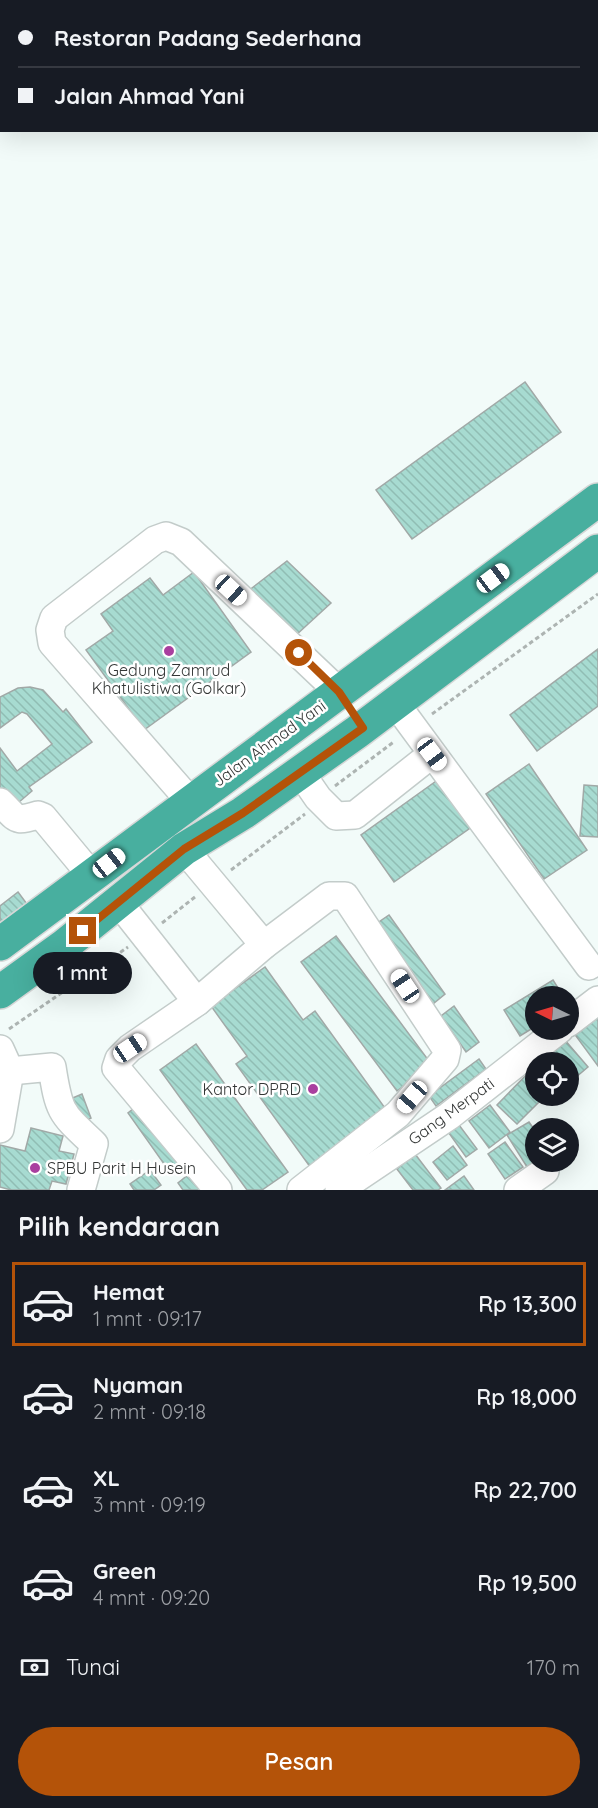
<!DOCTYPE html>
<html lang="id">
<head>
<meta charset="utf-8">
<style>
	body { margin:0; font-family:Quicksand,sans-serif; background:#242831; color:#f1f3f6; height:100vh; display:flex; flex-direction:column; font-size:22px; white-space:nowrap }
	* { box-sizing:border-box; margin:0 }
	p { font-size:20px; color:#9ea1a6 }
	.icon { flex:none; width:33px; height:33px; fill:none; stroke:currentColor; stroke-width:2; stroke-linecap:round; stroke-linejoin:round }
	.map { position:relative; height:1190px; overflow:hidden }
	.sheet { display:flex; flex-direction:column; background:#171b24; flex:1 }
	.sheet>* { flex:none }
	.top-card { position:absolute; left:0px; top:0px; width:598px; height:132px; box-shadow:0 6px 24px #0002; display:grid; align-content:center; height:132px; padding:0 18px; background:#171b24 }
	.needle { width:39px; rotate:275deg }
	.controls { position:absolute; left:525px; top:986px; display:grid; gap:12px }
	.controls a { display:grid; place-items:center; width:54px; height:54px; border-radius:50%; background:#171b24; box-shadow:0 6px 24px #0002; font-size:30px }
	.end { position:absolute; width:27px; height:27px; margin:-14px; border:8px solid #b45309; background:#fff; box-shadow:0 0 0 3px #fff }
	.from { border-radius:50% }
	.bubble { position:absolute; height:42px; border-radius:21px; background:#171b24; box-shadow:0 6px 24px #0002; font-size:20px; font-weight:600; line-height:42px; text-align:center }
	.car { position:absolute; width:18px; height:36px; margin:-18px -9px; border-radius:8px; box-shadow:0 0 4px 2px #0007; background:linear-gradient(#fff 24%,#345 0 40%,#fff 0 76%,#345 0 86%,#fff 0) }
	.top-card b { display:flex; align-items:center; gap:21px; height:57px; font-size:22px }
	.top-card b+b { border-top:2px solid #363941 }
	.top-card i { width:15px; height:15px; background:#f1f3f6 }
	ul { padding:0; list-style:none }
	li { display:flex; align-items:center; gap:18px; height:84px; margin:0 12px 9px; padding:0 6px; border:3px solid transparent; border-radius:0px }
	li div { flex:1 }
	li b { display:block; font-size:22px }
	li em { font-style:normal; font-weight:600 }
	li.current { border-color:#b45309 }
	li>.icon { width:54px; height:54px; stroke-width:1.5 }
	h2 { padding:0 18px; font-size:27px; line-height:72px }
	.pay { display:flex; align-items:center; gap:15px; height:66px; padding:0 18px; font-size:22px }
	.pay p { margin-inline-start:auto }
	.primary-button { display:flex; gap:12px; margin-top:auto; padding:12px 18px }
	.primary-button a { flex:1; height:69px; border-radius:36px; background:#b45309; color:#fff; font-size:24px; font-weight:600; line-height:69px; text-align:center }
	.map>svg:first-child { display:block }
	.building { fill:url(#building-back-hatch); stroke:#a1a9a7; stroke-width:1.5 }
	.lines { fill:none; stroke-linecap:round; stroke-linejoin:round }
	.minor-casing { stroke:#c3ccca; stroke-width:30 }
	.highway-casing { stroke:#d6d7d7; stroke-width:36 }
	.path { stroke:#adb4b2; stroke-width:3; stroke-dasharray:4.5 3; stroke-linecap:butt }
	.minor { stroke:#fff; stroke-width:27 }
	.highway { stroke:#48af9f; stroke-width:33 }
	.route { stroke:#b45309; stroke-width:8 }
	.poi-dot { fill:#a93f9f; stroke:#fff; stroke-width:2 }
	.labels { text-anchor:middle; stroke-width:5; stroke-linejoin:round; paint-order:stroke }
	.poi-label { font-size:16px; fill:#333635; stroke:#fff }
	.street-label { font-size:16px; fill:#333635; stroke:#fff }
</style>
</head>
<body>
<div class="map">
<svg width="598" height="1190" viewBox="0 0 598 1190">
	<defs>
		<pattern id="building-back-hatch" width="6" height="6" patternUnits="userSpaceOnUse" patternTransform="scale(1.5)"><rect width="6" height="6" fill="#a7dbd1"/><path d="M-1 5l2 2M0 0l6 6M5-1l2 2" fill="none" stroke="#90bdb4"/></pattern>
	</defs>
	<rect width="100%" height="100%" fill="#f2fbf9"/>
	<g class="building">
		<polygon points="63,0 101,0 102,2 64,2"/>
		<polygon points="525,382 561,432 412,539 376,490"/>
		<polygon points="287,561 331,603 295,636 248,591"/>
		<polygon points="194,572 251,652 144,730 86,650 113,631 101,614 150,578 163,595"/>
		<polygon points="598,649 598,706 537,751 510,715"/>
		<polygon points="30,687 43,690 63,712 66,709 92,742 29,787 32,791 11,809 0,795 0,748 17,771 52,744 27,714 22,712 0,728 0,697 18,688"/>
		<polygon points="529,764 587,850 544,879 486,794"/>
		<polygon points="439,779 473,826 394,882 361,835"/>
		<polygon points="584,785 598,786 598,837 580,836"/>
		<polygon points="18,892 27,904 0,925 0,906"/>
		<polygon points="389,915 445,994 433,1004 376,924"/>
		<polygon points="336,936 432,1065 397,1091 301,962"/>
		<polygon points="265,967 303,1020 315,1011 390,1115 313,1171 236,1064 247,1056 211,1006"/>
		<polygon points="553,980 563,996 536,996 536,1026 520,1036 504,1010"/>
		<polygon points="454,1006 479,1042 466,1052 441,1016"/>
		<polygon points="598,1013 598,1066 573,1032"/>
		<polygon points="564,1039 588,1067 568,1084 568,1062 538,1062"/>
		<polygon points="196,1044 288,1172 262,1190 247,1190 160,1070"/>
		<polygon points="479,1059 486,1069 436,1106 429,1096"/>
		<polygon points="532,1069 536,1072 536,1095 546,1095 517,1124 497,1105"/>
		<polygon points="82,1094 91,1118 78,1124 68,1100"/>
		<polygon points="138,1105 180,1163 169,1171 128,1113"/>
		<polygon points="490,1105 510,1132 489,1148 469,1121"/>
		<polygon points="456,1121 477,1149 466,1157 446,1129"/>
		<polygon points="529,1122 536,1132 537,1161 527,1167 507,1135"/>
		<polygon points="31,1128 63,1136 59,1151 74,1154 66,1184 52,1181 49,1190 11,1190 0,1187 0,1145 25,1151"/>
		<polygon points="505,1142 523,1167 505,1179 488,1154"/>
		<polygon points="453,1146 467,1165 447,1180 433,1162"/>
		<polygon points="415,1154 441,1188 438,1190 413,1190 397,1169"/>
		<polygon points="150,1170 161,1185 154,1190 134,1190 130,1184"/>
		<polygon points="189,1174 200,1190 183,1190 178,1183"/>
		<polygon points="464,1176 474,1190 445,1190"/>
	</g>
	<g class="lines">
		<defs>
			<g id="minor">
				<polyline points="123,2 124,0"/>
				<polyline points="396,704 589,966"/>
				<polyline points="300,772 318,798 336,816 355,815 432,754"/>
				<polyline points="190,801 52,643 50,630 54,618 155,540 166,536 181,542 339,692"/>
				<path d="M 0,802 C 19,820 13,822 38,815 L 43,817 L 92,876"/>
				<polyline points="184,849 264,945"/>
				<polyline points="119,903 197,1002"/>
				<polyline points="568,1023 598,1000"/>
				<polyline points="0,1049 10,1071 0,1129"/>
				<path d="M 10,1071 L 52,1067 C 59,1113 61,1113 94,1144 L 81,1190"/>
				<polyline points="218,1190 116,1068 119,1059 130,1048 197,1002 264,945 329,896 345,896 447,1050 445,1059 398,1114 301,1190"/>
				<polyline points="339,1190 449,1116 560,1029"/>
				<polyline points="518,1190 545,1171"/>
			</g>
			<g id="highway">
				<polyline points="0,944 598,500"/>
				<polyline points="0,992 65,945 184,849 243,813 357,732 598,551"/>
			</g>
		</defs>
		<use href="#minor" class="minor-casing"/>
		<use href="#highway" class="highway-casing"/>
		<g class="path">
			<polyline points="432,714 598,594"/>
			<polyline points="335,786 395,741"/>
			<polyline points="231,870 305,814"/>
			<polyline points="162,923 195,897"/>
			<polyline points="9,1029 128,947"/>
		</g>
		<use href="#minor" class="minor"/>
		<use href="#highway" class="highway"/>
	</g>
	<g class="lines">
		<polyline class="route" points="83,931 184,849 243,813 363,728 339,692 299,653"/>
	</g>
	<g class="poi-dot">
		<circle cx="169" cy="651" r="6"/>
		<circle cx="313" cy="1089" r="6"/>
		<circle cx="35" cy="1168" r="6"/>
	</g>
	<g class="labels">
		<g class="poi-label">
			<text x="169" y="676">Gedung Zamrud<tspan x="169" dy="18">Khatulistiwa (Golkar)</tspan></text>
			<text x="301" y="1095" text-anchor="end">Kantor DPRD</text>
			<text x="47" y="1174" text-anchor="start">SPBU Parit H Husein</text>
		</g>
		<g class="street-label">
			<text transform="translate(269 743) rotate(-36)" y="6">Jalan Ahmad Yani</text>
			<text transform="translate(451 1111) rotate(-36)" y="6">Gang Merpati</text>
		</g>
	</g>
</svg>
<div class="controls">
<a><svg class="needle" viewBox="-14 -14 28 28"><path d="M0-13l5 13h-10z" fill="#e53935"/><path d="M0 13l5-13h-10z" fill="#9ea1a6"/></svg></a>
<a><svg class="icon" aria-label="locate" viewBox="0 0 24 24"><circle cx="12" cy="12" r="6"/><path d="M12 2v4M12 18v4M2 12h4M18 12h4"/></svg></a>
<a><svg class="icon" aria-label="layers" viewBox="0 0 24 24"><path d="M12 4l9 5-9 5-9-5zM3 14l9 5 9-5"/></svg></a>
</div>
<i class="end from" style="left:299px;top:653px"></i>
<i class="end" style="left:83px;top:931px"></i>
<div class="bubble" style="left:33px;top:952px;width:99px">1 mnt</div>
<i class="car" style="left:493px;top:578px;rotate:53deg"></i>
<i class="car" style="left:231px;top:590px;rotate:133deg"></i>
<i class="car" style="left:432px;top:754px;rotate:143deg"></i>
<i class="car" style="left:109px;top:863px;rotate:52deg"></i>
<i class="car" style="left:405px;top:986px;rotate:326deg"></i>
<i class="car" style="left:130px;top:1048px;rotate:56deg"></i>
<i class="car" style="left:412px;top:1097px;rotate:221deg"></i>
<div class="top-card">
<b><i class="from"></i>Restoran Padang Sederhana</b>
<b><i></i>Jalan Ahmad Yani</b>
</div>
</div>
<section class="sheet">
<h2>Pilih kendaraan</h2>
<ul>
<li class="current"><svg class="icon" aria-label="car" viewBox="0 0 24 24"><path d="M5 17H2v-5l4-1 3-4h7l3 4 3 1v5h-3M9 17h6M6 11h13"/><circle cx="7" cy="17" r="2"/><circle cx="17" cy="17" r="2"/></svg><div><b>Hemat</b><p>1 mnt · 09:17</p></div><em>Rp 13,300</em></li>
<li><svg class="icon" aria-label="car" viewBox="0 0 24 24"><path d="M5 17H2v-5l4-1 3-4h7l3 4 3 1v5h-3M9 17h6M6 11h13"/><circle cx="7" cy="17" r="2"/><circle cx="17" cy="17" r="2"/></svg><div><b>Nyaman</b><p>2 mnt · 09:18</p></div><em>Rp 18,000</em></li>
<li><svg class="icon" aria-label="car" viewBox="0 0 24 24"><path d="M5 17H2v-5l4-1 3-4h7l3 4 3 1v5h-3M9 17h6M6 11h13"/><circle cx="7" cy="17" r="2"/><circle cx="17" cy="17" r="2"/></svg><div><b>XL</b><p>3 mnt · 09:19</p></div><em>Rp 22,700</em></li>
<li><svg class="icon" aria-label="car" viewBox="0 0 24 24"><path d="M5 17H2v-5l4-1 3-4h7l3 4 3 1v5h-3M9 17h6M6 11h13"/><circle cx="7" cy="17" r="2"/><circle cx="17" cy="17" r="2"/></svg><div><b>Green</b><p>4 mnt · 09:20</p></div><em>Rp 19,500</em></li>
</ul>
<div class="pay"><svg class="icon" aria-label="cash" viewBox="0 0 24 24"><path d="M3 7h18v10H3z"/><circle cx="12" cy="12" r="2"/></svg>Tunai<p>170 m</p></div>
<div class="primary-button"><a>Pesan</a></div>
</section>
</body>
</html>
